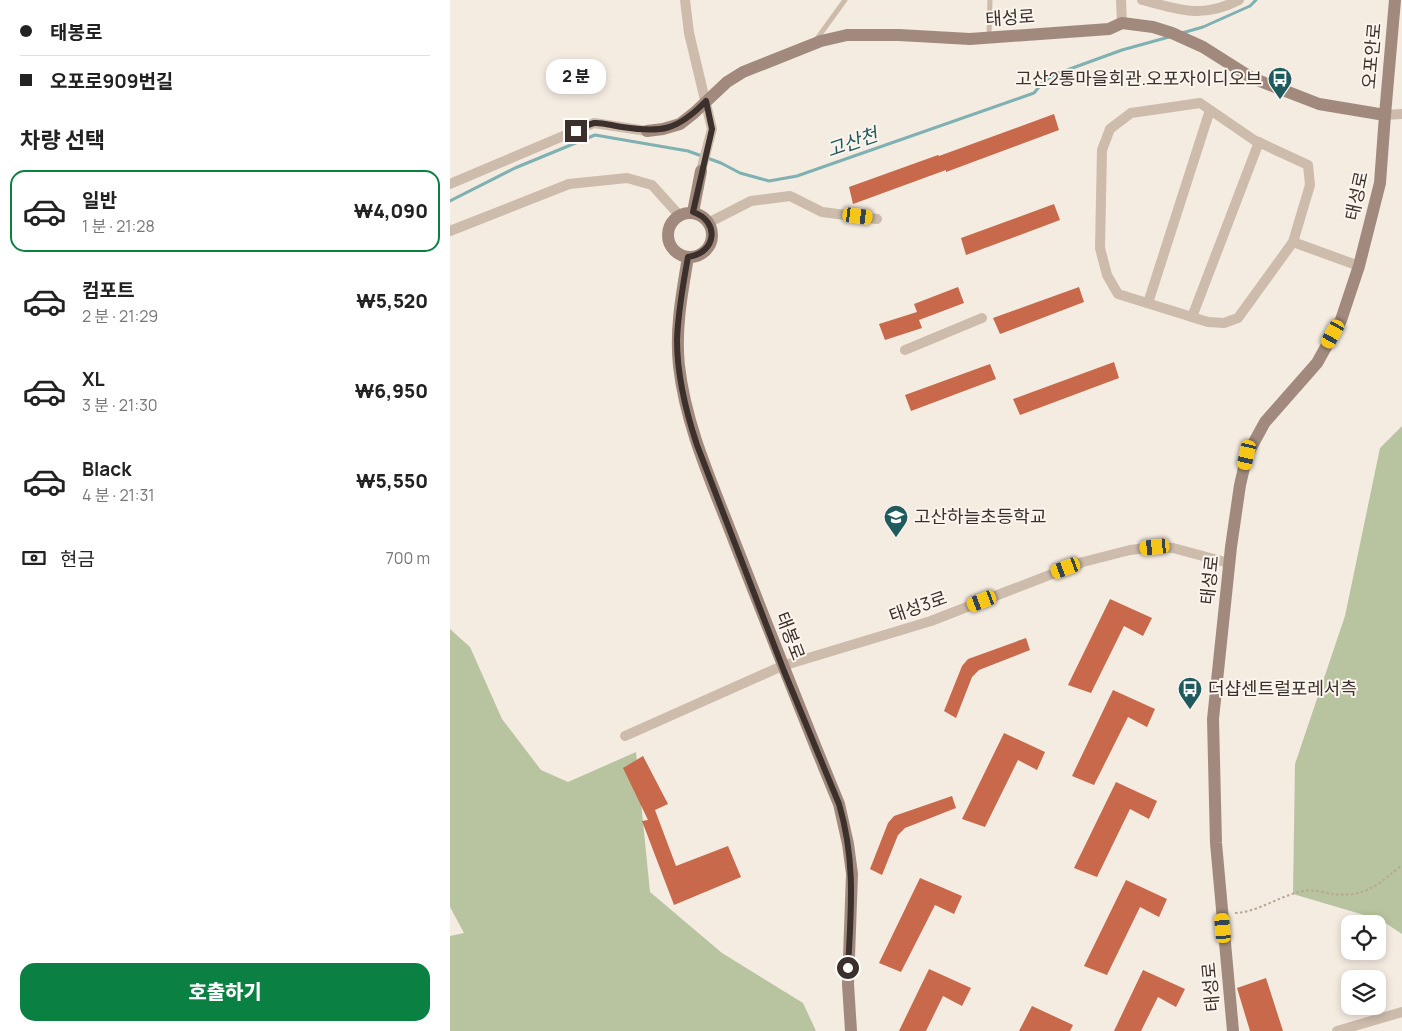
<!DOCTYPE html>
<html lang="ko">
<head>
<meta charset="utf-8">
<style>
	body { margin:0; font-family:Manrope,"Noto Sans KR",sans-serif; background:#f2f2f2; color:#222; height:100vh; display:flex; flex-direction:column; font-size:19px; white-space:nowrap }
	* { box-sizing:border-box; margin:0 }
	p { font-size:16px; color:#767676 }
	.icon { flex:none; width:28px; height:28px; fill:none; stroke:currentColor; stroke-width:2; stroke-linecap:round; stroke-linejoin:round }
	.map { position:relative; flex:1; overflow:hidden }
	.details { display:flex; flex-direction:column; background:#fff; width:450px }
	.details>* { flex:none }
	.top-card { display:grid; align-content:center; height:110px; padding:0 20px; background:#fff }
	.tools { position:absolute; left:891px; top:915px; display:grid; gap:10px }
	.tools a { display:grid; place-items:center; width:45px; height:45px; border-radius:10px; background:#fff; box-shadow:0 2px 8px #0003; font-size:25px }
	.end { position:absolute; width:22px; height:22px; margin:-11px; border:6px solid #3b302b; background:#fff; box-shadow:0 0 0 2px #fff }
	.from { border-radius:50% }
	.bubble { position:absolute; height:35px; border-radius:15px; background:#fff; box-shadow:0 2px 8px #0003; font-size:16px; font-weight:800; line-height:35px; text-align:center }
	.car { position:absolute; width:15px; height:30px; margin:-15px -8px; border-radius:6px; box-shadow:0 0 4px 1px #0007; background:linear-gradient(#f5c518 24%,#345 0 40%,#f5c518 0 76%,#345 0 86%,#f5c518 0) }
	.top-card b { display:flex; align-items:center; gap:18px; height:48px; font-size:19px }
	.top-card b+b { border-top:1px solid #e0e0e0 }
	.top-card i { width:12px; height:12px; background:#222 }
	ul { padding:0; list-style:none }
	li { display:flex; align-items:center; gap:15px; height:82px; margin:0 10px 8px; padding:0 10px; border:2px solid transparent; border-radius:15px }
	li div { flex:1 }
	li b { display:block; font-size:19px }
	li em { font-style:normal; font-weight:800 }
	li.active { border-color:#0b8043 }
	li>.icon { width:45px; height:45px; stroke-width:1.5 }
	h2 { padding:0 20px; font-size:22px; line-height:60px }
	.pay { display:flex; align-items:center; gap:12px; height:55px; padding:0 20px; font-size:19px }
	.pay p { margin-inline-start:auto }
	.action { display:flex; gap:10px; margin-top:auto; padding:10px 20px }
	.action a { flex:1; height:58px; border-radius:15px; background:#0b8043; color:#fff; font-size:20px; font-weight:800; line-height:58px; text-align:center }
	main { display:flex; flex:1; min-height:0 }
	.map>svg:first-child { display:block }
	.green { fill:#b8c4a0 }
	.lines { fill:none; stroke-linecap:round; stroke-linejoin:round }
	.stream { stroke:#7fb0b2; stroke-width:3 }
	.building { fill:#c8694b }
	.path { stroke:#b9a596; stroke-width:2; stroke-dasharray:2.5 2.5; stroke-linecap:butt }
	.lane { stroke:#cdbbac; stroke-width:5 }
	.street { stroke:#cdbbac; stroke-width:10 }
	.secondary { stroke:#a18a7d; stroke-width:12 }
	.route { stroke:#3b302b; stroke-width:6 }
	.labels { text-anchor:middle; stroke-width:4; stroke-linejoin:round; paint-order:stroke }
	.street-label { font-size:18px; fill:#3b302b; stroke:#fbf5ee }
	.poi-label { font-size:18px; fill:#3b302b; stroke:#fbf5ee; text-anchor:start }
	.water-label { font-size:19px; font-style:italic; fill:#1f5a5e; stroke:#fbf5ee }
</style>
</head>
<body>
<main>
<section class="details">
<div class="top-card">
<b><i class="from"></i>태봉로</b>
<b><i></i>오포로909번길</b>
</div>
<h2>차량 선택</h2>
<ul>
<li class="active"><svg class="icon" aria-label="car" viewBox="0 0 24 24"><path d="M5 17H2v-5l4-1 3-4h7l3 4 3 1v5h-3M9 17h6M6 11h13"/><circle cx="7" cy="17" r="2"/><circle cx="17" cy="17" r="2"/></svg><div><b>일반</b><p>1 분 · 21:28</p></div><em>₩4,090</em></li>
<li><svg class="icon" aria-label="car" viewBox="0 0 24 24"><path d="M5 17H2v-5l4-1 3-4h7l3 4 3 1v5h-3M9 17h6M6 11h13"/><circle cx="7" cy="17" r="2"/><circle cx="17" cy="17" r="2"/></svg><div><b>컴포트</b><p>2 분 · 21:29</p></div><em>₩5,520</em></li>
<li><svg class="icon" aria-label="car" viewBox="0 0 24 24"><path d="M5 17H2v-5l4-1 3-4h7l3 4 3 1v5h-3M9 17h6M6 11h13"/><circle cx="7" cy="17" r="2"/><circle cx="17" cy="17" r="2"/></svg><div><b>XL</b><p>3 분 · 21:30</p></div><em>₩6,950</em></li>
<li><svg class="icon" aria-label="car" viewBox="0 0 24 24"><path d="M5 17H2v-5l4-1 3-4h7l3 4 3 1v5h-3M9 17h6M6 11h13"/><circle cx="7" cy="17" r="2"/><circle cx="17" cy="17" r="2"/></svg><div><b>Black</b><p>4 분 · 21:31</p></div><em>₩5,550</em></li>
</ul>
<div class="pay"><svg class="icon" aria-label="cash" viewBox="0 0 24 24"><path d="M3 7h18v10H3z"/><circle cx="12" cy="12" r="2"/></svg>현금<p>700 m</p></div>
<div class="action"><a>호출하기</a></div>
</section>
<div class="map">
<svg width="952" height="1031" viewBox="0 0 952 1031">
	<rect width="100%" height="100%" fill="#f4ebe1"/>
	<g class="green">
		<polygon points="952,426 952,934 931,920 843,894 845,764 895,616 930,448"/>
		<polygon points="0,629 20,647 52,719 91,770 118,782 186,752 200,892 272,953 353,1003 366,1031 0,1031 0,936 14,933 0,907"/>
	</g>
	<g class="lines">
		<g class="stream">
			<polyline points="732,33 753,27 800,6 806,0"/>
			<polyline points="0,201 65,168 145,135 238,151 271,163 290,173 319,181 347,176 584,93 594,81 606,74 672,50 719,37"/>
		</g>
	</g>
	<g class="building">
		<polygon points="604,114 609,130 496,172 496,170 403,204 399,187 488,155 489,156"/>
		<polygon points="604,204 610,220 516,255 511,238"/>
		<polygon points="508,287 514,303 469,320 472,328 435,340 429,324 467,312 464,304"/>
		<polygon points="629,287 634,302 550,334 543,318"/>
		<polygon points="664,362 669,378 570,415 563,399"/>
		<polygon points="540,364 546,379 461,411 455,395"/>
		<polygon points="660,599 702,618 693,636 674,626 641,693 618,685"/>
		<polygon points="576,638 580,650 529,670 522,677 506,718 494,711 512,666 518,659"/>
		<polygon points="663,690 705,709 697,727 678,717 644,785 622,776"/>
		<polygon points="554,733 595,752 587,770 568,760 535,827 512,819"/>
		<polygon points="193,756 218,804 205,810 226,866 278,846 291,877 224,905 192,821 198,820 173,768"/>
		<polygon points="666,782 707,801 699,819 680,809 647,877 624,868"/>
		<polygon points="502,796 506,808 455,828 448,835 432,875 420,869 438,823 444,816"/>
		<polygon points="470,878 512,896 504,914 485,905 451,972 429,963"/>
		<polygon points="676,880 717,899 709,917 690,907 657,975 634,966"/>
		<polygon points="479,969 521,988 512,1006 493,996 476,1031 449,1031"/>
		<polygon points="693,970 735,989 726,1007 708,997 691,1031 664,1031"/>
		<polygon points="816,978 833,1031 800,1031 787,988"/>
		<polygon points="582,1006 623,1025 620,1031 569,1031"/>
	</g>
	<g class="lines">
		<path class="path" d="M 785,913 C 809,912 830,895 854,891 C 863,889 875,893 884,894 C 915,898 930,883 952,865"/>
		<g class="lane">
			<polyline points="539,36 540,0"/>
			<polyline points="366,40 395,0"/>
		</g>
		<g class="street">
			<polyline points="235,0 239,33 262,129 251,171"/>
			<polyline points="671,0 672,23"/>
			<path d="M 692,0 C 731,10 751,19 789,0"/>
			<polygon points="750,103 804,140 858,165 860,185 843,242 788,318 774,323 758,322 668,294 657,275 650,248 652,150 660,129 681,113"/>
			<polyline points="935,115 952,114"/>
			<polyline points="0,184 144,123 197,131"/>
			<polyline points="258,223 301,201 340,196 372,212 427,219"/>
			<polyline points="0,231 119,184 177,178 202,185 229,215"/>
			<polyline points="843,242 909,266"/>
			<polyline points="698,303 760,110"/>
			<polyline points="742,317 809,142"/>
			<polyline points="455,350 532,318"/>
			<polyline points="175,736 332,666 481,621 633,562 680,550 705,547 723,548 779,563"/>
			<polyline points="887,1031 952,1012"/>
		</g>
		<g class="secondary">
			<polyline points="935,115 945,0"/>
			<polyline points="197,131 213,129 230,124 244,113 277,82 293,72 371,41 397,35 449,35 520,39 659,29 672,23 703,27 722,33 753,47 802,78 869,104 935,115 930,183 909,266 891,320 867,363 815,422 797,455 790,485 781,547 763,719 766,843 783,1031"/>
			<polyline points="243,212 251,171"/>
			<circle cx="240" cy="235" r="22"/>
			<path d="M 238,257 C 232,293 225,329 229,366 C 236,428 263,485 285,543 C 319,630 353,717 389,804 L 398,844 L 402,874 L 398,984 L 401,1031"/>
		</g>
	</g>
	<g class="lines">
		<path class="route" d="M 126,131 C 132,128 139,124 144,123 C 152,122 163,126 172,127 C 211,133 227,131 256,101 L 262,129 L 243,212 C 270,221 267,253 238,257 C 233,284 228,312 227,340 C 227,376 236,412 247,445 L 334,671 L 389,804 C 406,862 401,909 398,968"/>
	</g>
	<defs>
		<symbol id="bus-pin" viewBox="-11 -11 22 30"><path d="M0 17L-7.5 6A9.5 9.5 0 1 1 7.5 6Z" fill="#1f5a5e" stroke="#fbf5ee"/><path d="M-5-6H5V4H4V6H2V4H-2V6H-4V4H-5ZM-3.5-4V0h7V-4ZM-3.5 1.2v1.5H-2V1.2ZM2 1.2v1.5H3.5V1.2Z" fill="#fff"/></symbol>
		<symbol id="school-pin" viewBox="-11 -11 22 30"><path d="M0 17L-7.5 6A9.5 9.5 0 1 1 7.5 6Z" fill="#1f5a5e" stroke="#fbf5ee"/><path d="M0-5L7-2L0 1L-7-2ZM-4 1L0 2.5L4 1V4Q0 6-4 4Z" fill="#fff"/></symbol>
	</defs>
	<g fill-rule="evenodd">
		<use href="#bus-pin" x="816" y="65" width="28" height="38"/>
		<use href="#school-pin" x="432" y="503" width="28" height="38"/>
		<use href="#bus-pin" x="726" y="675" width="28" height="38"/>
	</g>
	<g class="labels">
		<g class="street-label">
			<text transform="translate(560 18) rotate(-4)" y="6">태성로</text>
			<text transform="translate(922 56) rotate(-85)" y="6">오포안로</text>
			<text transform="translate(907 196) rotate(-78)" y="6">태성로</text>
			<text transform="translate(760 580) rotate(-84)" y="6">태성로</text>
			<text transform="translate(468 607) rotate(-19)" y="6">태성3로</text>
			<text transform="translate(340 636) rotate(69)" y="6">태봉로</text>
			<text transform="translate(761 987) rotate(-95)" y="6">태성로</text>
		</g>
		<g class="poi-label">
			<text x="812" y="85" text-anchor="end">고산2통마을회관.오포자이디오브</text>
			<text x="464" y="523">고산하늘초등학교</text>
			<text x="758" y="695">더샵센트럴포레서측</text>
		</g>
		<g class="water-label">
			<text transform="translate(402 142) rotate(-19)" y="7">고산천</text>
		</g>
	</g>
</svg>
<div class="tools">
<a><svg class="icon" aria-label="locate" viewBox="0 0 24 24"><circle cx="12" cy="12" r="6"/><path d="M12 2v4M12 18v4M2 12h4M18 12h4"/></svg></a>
<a><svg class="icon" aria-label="layers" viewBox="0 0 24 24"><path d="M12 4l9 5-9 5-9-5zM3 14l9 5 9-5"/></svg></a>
</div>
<i class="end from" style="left:398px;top:968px"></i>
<i class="end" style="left:126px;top:131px"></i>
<div class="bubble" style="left:96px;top:59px;width:60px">2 분</div>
<i class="car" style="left:408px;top:216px;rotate:97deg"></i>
<i class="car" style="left:883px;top:334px;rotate:209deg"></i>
<i class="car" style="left:797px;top:455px;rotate:193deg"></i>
<i class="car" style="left:705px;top:547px;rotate:264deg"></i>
<i class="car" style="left:616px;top:568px;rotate:249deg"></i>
<i class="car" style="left:532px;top:601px;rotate:249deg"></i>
<i class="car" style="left:773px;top:928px;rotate:355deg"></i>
</div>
</main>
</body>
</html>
